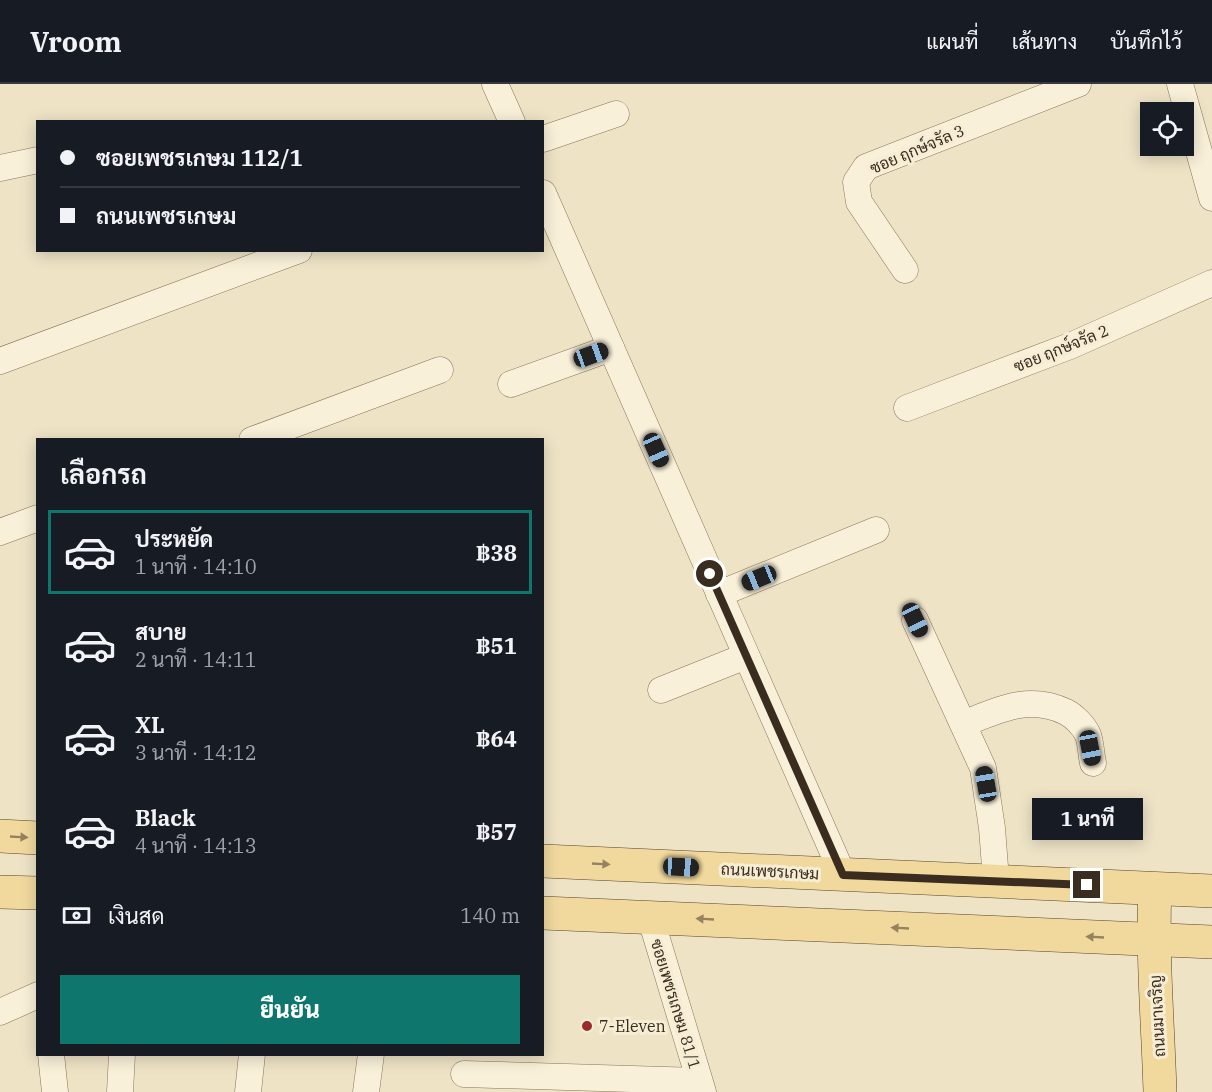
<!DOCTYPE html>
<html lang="th">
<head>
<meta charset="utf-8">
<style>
	body { margin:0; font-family:"IBM Plex Serif",Sarabun,serif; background:#20242c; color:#f1f3f6; height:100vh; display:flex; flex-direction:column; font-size:22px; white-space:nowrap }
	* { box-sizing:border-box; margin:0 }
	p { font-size:20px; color:#9ea1a6 }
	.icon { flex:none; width:33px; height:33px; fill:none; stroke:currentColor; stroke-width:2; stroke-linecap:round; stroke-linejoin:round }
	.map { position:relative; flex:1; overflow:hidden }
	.details { position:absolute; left:36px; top:354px; width:508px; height:618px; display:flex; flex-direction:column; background:#171b24; border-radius:0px; box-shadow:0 3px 15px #0003 }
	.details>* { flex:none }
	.banner { position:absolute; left:36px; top:36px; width:508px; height:132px; border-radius:0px; box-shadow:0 3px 15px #0003; display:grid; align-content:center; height:132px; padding:0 24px; background:#171b24 }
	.fabs { position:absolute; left:1140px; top:18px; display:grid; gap:12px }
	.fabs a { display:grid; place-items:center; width:54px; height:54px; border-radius:0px; background:#171b24; box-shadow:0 3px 15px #0003; font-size:30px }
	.end { position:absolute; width:27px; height:27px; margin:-14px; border:8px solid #3a2c1f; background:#fff; box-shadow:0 0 0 3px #fff }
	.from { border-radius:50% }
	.bubble { position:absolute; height:42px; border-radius:0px; background:#171b24; box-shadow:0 3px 15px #0003; font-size:20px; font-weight:800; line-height:42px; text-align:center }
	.car { position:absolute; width:18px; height:36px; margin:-18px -9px; border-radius:8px; box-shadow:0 0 4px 2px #0007; background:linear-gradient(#222 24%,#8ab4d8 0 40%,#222 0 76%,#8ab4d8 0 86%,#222 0) }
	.banner b { display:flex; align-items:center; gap:21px; height:57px; font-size:22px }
	.banner b+b { border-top:2px solid #363941 }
	.banner i { width:15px; height:15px; background:#f1f3f6 }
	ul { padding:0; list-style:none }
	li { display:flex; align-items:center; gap:18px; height:84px; margin:0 12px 9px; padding:0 12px; border:3px solid transparent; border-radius:0px }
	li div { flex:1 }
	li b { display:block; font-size:22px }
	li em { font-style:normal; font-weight:800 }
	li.on { border-color:#0f766e }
	li>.icon { width:54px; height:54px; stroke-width:1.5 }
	h2 { padding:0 24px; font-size:27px; line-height:72px }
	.pay { display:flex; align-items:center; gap:15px; height:66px; padding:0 24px; font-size:22px }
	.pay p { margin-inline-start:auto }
	.action { display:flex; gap:12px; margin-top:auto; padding:12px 24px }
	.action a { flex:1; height:69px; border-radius:0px; background:#0f766e; color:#fff; font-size:24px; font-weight:800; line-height:69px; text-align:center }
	header { display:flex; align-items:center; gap:36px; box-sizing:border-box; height:84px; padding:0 30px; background:#171b24; border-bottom:2px solid #363941 }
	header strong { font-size:28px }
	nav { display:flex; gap:33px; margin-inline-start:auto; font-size:21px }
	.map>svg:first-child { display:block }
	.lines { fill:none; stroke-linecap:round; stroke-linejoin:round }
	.minor-casing { stroke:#8a755b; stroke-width:27 }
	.major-casing { stroke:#57432f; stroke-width:34 }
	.minor { stroke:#f9f0d9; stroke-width:26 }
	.major { stroke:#f1d99e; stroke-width:33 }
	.oneway { fill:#96825e }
	.route { stroke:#3a2c1f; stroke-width:8 }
	.poi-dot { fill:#992d2b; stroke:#f6edd5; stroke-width:2 }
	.labels { text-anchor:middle; stroke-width:6; stroke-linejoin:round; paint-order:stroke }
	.street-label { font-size:16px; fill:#3a2c1f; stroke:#f6edd5 }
	.poi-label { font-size:16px; fill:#3a2c1f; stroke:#f6edd5; text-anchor:start }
</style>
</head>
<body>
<header>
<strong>Vroom</strong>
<nav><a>แผนที่</a><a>เส้นทาง</a><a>บันทึกไว้</a></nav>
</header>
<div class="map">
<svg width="1212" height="1008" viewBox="0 0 1212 1008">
	<rect width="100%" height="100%" fill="#eee3c5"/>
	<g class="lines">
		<defs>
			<g id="minor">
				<polyline points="495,0 512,38"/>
				<polyline points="1180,0 1212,114"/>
				<polyline points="543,55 616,30"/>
				<polyline points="0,84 38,76"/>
				<polyline points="543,109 843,791"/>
				<polyline points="905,186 859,118 856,98 866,83 1078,0"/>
				<polyline points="0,277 299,166"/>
				<polyline points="511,300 611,264"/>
				<polyline points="907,324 1070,262 1212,199"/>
				<polyline points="252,356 440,286"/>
				<polyline points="0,448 38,434"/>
				<polyline points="719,510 876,446"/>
				<polyline points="915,536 983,684 992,744 996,796"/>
				<polyline points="661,606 746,572"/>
				<path d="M 963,640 C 998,626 1029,610 1066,628 C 1074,632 1084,642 1088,651 C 1091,659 1091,670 1093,679"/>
				<polyline points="650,832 703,1008"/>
				<polyline points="0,928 38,911"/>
				<polyline points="51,970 55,1008"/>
				<polyline points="464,990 699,997"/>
				<polyline points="120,1008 122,970"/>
				<polyline points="248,1008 252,970"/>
				<polyline points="366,1008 371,970"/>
			</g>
			<g id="major">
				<polyline points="0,752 38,754"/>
				<polyline points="543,777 1212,807"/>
				<path d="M 1155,805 C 1152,873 1158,940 1160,1008"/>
				<polyline points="0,808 38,809"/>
				<polyline points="543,829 1212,858"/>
			</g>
		</defs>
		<use href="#minor" class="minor-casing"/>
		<use href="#major" class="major-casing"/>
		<use href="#minor" class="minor"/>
		<use href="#major" class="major"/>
	</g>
	<defs><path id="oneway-solid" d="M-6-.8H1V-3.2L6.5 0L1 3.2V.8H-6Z" transform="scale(1.5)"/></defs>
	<g class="oneway">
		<use href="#oneway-solid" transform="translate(19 753) rotate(3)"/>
		<use href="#oneway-solid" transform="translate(601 780) rotate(3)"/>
		<use href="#oneway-solid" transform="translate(705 835) rotate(-177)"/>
		<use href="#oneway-solid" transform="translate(900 844) rotate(-177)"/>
		<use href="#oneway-solid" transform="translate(1095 853) rotate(-177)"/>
	</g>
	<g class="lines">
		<polyline class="route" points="710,490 843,791 1087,801"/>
	</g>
	<circle class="poi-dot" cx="587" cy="942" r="6"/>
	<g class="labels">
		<g class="street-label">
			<text transform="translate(917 65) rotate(-23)" y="6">ซอย ฤกษ์จรัล 3</text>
			<text transform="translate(1061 264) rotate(-22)" y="6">ซอย ฤกษ์จรัล 2</text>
			<text transform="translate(770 787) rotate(3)" y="6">ถนนเพชรเกษม</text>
			<text transform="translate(676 920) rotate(73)" y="6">ซอยเพชรเกษม 81/1</text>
			<text transform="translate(1157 932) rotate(-93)" y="6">ถนนมาเจริญ</text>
		</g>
		<g class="poi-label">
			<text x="599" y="948">7-Eleven</text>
		</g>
	</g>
</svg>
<div class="fabs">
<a><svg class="icon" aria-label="locate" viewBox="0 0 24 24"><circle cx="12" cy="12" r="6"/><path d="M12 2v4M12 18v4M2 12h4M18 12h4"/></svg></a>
</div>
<i class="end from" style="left:710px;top:490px"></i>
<i class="end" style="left:1087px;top:801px"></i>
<div class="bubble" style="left:1032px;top:714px;width:111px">1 นาที</div>
<i class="car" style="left:591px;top:271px;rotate:70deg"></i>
<i class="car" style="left:656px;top:366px;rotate:156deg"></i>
<i class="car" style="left:759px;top:494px;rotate:248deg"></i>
<i class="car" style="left:915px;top:536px;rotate:155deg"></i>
<i class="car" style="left:1090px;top:664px;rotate:169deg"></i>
<i class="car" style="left:986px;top:700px;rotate:350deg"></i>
<i class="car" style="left:681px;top:783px;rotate:93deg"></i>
<div class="banner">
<b><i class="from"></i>ซอยเพชรเกษม 112/1</b>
<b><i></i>ถนนเพชรเกษม</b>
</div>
<section class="details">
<h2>เลือกรถ</h2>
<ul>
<li class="on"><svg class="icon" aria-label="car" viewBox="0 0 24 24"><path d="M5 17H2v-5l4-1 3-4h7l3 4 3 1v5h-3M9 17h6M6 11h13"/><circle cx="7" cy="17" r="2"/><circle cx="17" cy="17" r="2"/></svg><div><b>ประหยัด</b><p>1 นาที · 14:10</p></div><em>฿38</em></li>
<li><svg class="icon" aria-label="car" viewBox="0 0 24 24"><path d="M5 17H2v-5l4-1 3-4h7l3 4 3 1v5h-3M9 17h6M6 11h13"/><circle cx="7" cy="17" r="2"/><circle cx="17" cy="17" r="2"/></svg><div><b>สบาย</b><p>2 นาที · 14:11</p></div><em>฿51</em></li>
<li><svg class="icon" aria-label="car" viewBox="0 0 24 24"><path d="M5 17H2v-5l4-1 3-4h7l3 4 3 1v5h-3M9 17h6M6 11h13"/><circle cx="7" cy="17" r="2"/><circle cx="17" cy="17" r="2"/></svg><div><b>XL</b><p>3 นาที · 14:12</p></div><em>฿64</em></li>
<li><svg class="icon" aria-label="car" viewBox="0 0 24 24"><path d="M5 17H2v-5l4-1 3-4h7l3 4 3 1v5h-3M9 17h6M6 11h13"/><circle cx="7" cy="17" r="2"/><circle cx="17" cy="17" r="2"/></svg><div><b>Black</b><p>4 นาที · 14:13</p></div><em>฿57</em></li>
</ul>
<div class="pay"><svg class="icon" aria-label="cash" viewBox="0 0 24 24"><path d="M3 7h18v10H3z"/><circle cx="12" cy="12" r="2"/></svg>เงินสด<p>140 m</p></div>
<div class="action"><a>ยืนยัน</a></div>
</section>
</div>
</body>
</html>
